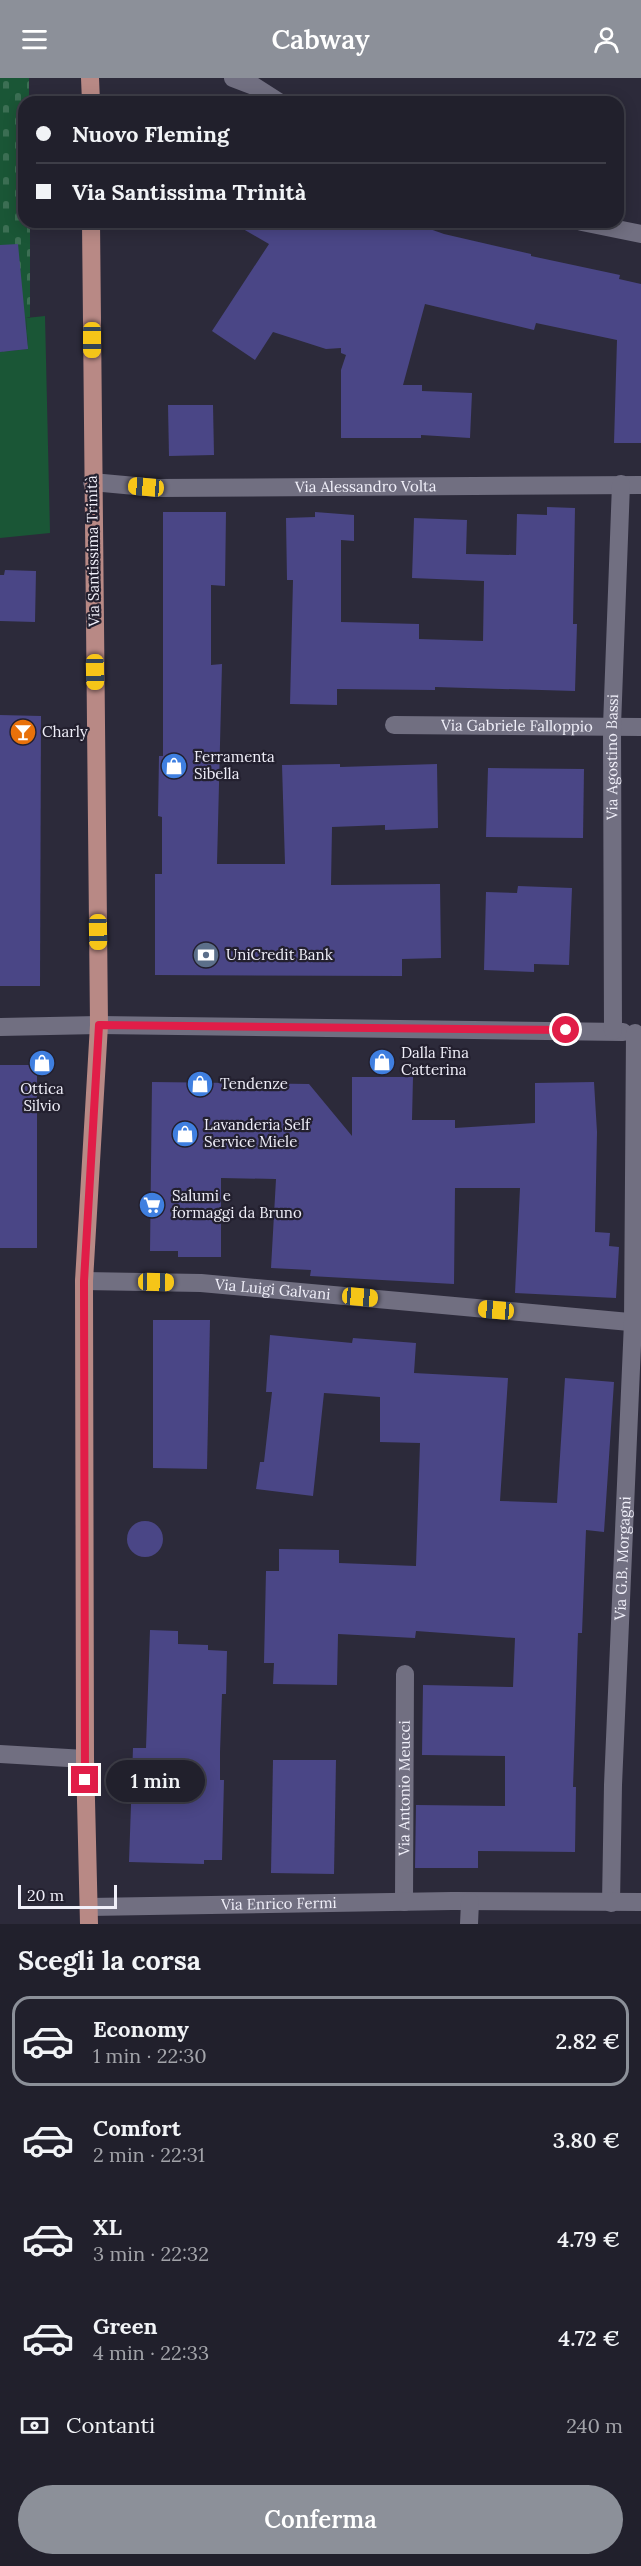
<!DOCTYPE html>
<html lang="it">
<head>
<meta charset="utf-8">
<style>
	body { margin:0; font-family:Lora,serif; background:#292834; color:#f1f3f6; height:100vh; display:flex; flex-direction:column; font-size:22px; white-space:nowrap }
	* { box-sizing:border-box; margin:0 }
	p { font-size:20px; color:#a2a3a9 }
	.icon { flex:none; width:33px; height:33px; fill:none; stroke:currentColor; stroke-width:2; stroke-linecap:round; stroke-linejoin:round }
	.map { position:relative; height:1846px; overflow:hidden }
	.panel { display:flex; flex-direction:column; background:#21202c; flex:1 }
	.panel>* { flex:none }
	.top-card { position:absolute; left:18px; top:18px; width:606px; height:132px; border-radius:18px; box-shadow:0 3px 15px #0003,0 0 0 2px #3e3e48; display:grid; align-content:center; height:132px; padding:0 18px; background:#21202c }
	.scale { position:absolute; left:18px; bottom:15px; width:99px; box-sizing:border-box; padding-left:6px; border:3px solid #f0eff9; border-top:0; font-size:16px; line-height:21px; white-space:nowrap; color:#f0eff9; -webkit-text-stroke:4px #23202f; paint-order:stroke }
	.end { position:absolute; width:27px; height:27px; margin:-14px; border:8px solid #e11d48; background:#fff; box-shadow:0 0 0 3px #fff }
	.from { border-radius:50% }
	.bubble { position:absolute; height:42px; border-radius:21px; background:#21202c; box-shadow:0 3px 15px #0003,0 0 0 2px #3e3e48; font-size:20px; font-weight:600; line-height:42px; text-align:center }
	.car { position:absolute; width:18px; height:36px; margin:-18px -9px; border-radius:8px; box-shadow:0 0 4px 2px #0007; background:linear-gradient(#f5c518 24%,#345 0 40%,#f5c518 0 76%,#345 0 86%,#f5c518 0) }
	.top-card b { display:flex; align-items:center; gap:21px; height:57px; font-size:22px }
	.top-card b+b { border-top:2px solid #3e3e48 }
	.top-card i { width:15px; height:15px; background:#f1f3f6 }
	ul { padding:0; list-style:none }
	li { display:flex; align-items:center; gap:18px; height:90px; margin:0 12px 9px; padding:0 6px; border:3px solid transparent; border-radius:18px }
	li div { flex:1 }
	li b { display:block; font-size:22px }
	li em { font-style:normal; font-weight:600 }
	li.active { border-color:#8c9099 }
	li>.icon { width:54px; height:54px; stroke-width:1.5 }
	h2 { padding:0 18px; font-size:27px; line-height:72px }
	.pay { display:flex; align-items:center; gap:15px; height:66px; padding:0 18px; font-size:22px }
	.pay p { margin-inline-start:auto }
	.action { display:flex; gap:12px; margin-top:auto; padding:12px 18px }
	.action a { flex:1; height:69px; border-radius:36px; background:#8c9099; color:#fff; font-size:24px; font-weight:600; line-height:69px; text-align:center }
	header { display:flex; justify-content:space-between; align-items:center; height:78px; padding:0 18px; background:#8c9099; color:#fff; font-size:27px; font-weight:600 }
	.map>svg:first-child { display:block }
	.cemetery { fill:url(#cemetery-stones) }
	.park { fill:#1a5636 }
	.building { fill:#4a4686 }
	.lines { fill:none; stroke-linecap:round; stroke-linejoin:round }
	.street { stroke:#716f81; stroke-width:18 }
	.secondary { stroke:#716f81; stroke-width:18 }
	.primary { stroke:#b88985; stroke-width:18 }
	.route { stroke:#e11d48; stroke-width:8 }
	.labels { text-anchor:middle; stroke-width:4.5; stroke-linejoin:round; paint-order:stroke }
	.street-label { font-size:15px; fill:#f0eff9; stroke:#23202f }
	.poi-label { font-size:15px; fill:#f0eff9; stroke:#23202f; text-anchor:start }
</style>
</head>
<body>
<header><svg class="icon" aria-label="menu" viewBox="0 0 24 24"><path d="M4 6h16M4 12h16M4 18h16"/></svg>Cabway<svg class="icon" aria-label="person" viewBox="0 0 24 24"><circle cx="12" cy="8" r="4"/><path d="M4 21q1-7 8-7t8 7"/></svg></header>
<div class="map">
<svg width="641" height="1846" viewBox="0 0 641 1846">
	<defs>
		<pattern id="cemetery-stones" width="16" height="16" patternUnits="userSpaceOnUse" patternTransform="scale(1.5)"><rect width="16" height="16" fill="#1a5636"/><path d="M2 7V4a2 2 0 0 1 4 0v3zM10 15v-3a2 2 0 0 1 4 0v3z" fill="#3c6f54"/></pattern>
	</defs>
	<rect width="100%" height="100%" fill="#2c2a3a"/>
	<polygon class="cemetery" points="0,0 29,0 29,24 24,24 24,144 30,144 30,239 26,240 28,271 0,274"/>
	<polygon class="park" points="45,238 50,455 0,460 0,274 28,271 26,240"/>
	<g class="building">
		<polygon points="231,144 410,144 444,156 531,176 531,178 620,197 619,201 641,206 641,365 614,365 617,262 536,245 534,252 425,226 403,307 422,307 422,313 472,315 470,360 421,357 421,360 341,360 341,292 346,277 341,275 341,270 326,271 273,254 255,282 212,253 269,166"/>
		<polygon points="18,166 28,271 0,274 0,167"/>
		<polygon points="168,327 213,327 214,377 169,378"/>
		<polygon points="547,429 575,430 573,546 577,546 575,613 435,609 435,612 337,611 337,627 290,626 293,502 287,502 286,440 315,439 315,434 354,437 354,463 341,462 341,544 419,546 419,561 483,563 484,503 412,500 414,440 467,442 466,476 516,477 517,436 547,437"/>
		<polygon points="163,434 226,434 225,508 211,507 211,587 222,586 217,786 285,786 282,687 340,686 340,689 437,686 438,750 385,752 385,747 332,749 331,807 440,806 441,880 402,881 402,898 155,897 155,796 162,796 162,739 158,738 159,678 163,678"/>
		<polygon points="5,492 36,493 35,544 0,543 0,497 4,497"/>
		<polygon points="0,637 41,638 40,908 0,908"/>
		<polygon points="488,690 584,691 583,760 486,759"/>
		<polygon points="518,808 572,810 569,887 534,886 534,894 484,892 486,814 517,815"/>
		<rect x="0" y="987" width="37" height="183"/>
		<polygon points="352,999 413,999 412,1042 455,1042 455,1050 535,1045 535,1005 594,1004 597,1054 595,1154 610,1155 609,1168 619,1169 616,1220 515,1215 520,1110 455,1110 454,1206 310,1198 311,1192 271,1190 276,1101 221,1100 221,1179 178,1179 178,1173 150,1173 152,1004 309,1006 352,1058"/>
		<polygon points="153,1242 210,1242 207,1391 153,1390"/>
		<polygon points="270,1257 352,1265 353,1260 416,1265 414,1295 508,1300 500,1423 557,1425 565,1300 614,1304 604,1454 586,1452 582,1555 578,1555 573,1709 576,1709 575,1774 478,1773 478,1790 415,1790 416,1727 505,1728 505,1678 422,1677 423,1607 513,1609 515,1560 416,1553 415,1560 338,1556 337,1607 273,1606 274,1585 264,1585 266,1493 279,1493 279,1471 339,1472 339,1485 416,1488 420,1365 380,1364 380,1319 324,1315 313,1418 256,1411 260,1384 264,1384 272,1314 266,1314"/>
		<circle cx="145" cy="1461" r="18"/>
		<polygon points="150,1552 178,1553 178,1566 208,1567 208,1572 227,1573 226,1616 222,1616 220,1674 220,1702 224,1702 222,1782 204,1782 204,1786 129,1784 133,1670 146,1670"/>
		<polygon points="273,1682 336,1682 334,1796 271,1795"/>
	</g>
	<g class="lines">
		<g class="street">
			<path id="s1" d="M 92,404 L 157,410 L 641,407"/>
			<path id="s2" d="M 394,647 L 641,649"/>
			<polyline points="99,947 623,954"/>
			<path id="s3" d="M 613,953 L 612,648 L 621,406"/>
			<path id="s4" d="M 84,1203 L 201,1205 L 641,1245"/>
			<polyline points="0,1676 85,1681"/>
			<path id="s5" d="M 404,1824 L 405,1596"/>
			<path id="s6" d="M 611,1825 L 613,1707 L 633,1244 L 635,955"/>
			<path id="s7" d="M 89,1829 L 452,1823 L 641,1824"/>
			<polyline points="469,1846 470,1824"/>
		</g>
		<g class="secondary">
			<polyline points="233,0 254,8 279,24"/>
			<polyline points="582,144 641,156"/>
			<polyline points="0,949 99,947"/>
		</g>
		<g class="primary">
			<polyline points="90,0 91,24"/>
			<polyline points="89,1846 85,1681 84,1203 99,947 91,144"/>
		</g>
	</g>
	<g class="lines">
		<polyline class="route" points="85,1702 84,1203 99,947 566,952"/>
	</g>
	<defs>
		<symbol id="bar-disc" viewBox="-11 -11 22 22"><circle r="9.5" fill="#e8710a" stroke="#23202f"/><path d="M-6-5H6L.8 .8V4.5H3.5V6h-7V4.5H-.8V.8Z" fill="#fff"/></symbol>
		<symbol id="shop-disc" viewBox="-11 -11 22 22"><circle r="9.5" fill="#3f7fe0" stroke="#23202f"/><path d="M-5-2.5h2.3a2.7 3.5 0 0 1 5.4 0H5L5.5 6h-11ZM-1.5-2.5h3a1.5 2.3 0 0 0-3 0Z" fill="#fff"/></symbol>
		<symbol id="bank-disc" viewBox="-11 -11 22 22"><circle r="9.5" fill="#5c6f8a" stroke="#23202f"/><path d="M-6-4H6V4H-6ZM0-2.3a2.3 2.3 0 1 0 0 4.6a2.3 2.3 0 1 0 0-4.6Z" fill="#fff"/></symbol>
		<symbol id="supermarket-disc" viewBox="-11 -11 22 22"><circle r="9.5" fill="#3f7fe0" stroke="#23202f"/><path d="M-6-5.5h2.5l.6 2H6L4.5 2H-2.5L-4.4-4H-6ZM-1.5 3.2a1.3 1.3 0 1 0 .1 0ZM3 3.2a1.3 1.3 0 1 0 .1 0Z" fill="#fff"/></symbol>
	</defs>
	<g fill-rule="evenodd">
		<use href="#bar-disc" x="8" y="639" width="30" height="30"/>
		<use href="#shop-disc" x="159" y="673" width="30" height="30"/>
		<use href="#bank-disc" x="191" y="862" width="30" height="30"/>
		<use href="#shop-disc" x="367" y="969" width="30" height="30"/>
		<use href="#shop-disc" x="27" y="970" width="30" height="30"/>
		<use href="#shop-disc" x="185" y="991" width="30" height="30"/>
		<use href="#shop-disc" x="170" y="1041" width="30" height="30"/>
		<use href="#supermarket-disc" x="137" y="1112" width="30" height="30"/>
	</g>
	<g class="labels">
		<g class="street-label">
			<text dy="5" stroke="none"><textPath href="#s1" startOffset="274">Via Alessandro Volta</textPath></text>
			<text transform="translate(93 473) rotate(-91)" y="5">Via Santissima Trinità</text>
			<text dy="5" stroke="none"><textPath href="#s2" startOffset="123">Via Gabriele Falloppio</textPath></text>
			<text dy="5" stroke="none"><textPath href="#s3" startOffset="274">Via Agostino Bassi</textPath></text>
			<text dy="5" stroke="none"><textPath href="#s4" startOffset="189">Via Luigi Galvani</textPath></text>
			<text dy="5" stroke="none"><textPath href="#s6" startOffset="345">Via G.B. Morgagni</textPath></text>
			<text dy="5" stroke="none"><textPath href="#s5" startOffset="114">Via Antonio Meucci</textPath></text>
			<text dy="5" stroke="none"><textPath href="#s7" startOffset="190">Via Enrico Fermi</textPath></text>
		</g>
		<g class="poi-label">
			<text x="42" y="659">Charly</text>
			<text x="194" y="684">Ferramenta<tspan x="194" dy="17">Sibella</tspan></text>
			<text x="226" y="882">UniCredit Bank</text>
			<text x="401" y="980">Dalla Fina<tspan x="401" dy="17">Catterina</tspan></text>
			<text x="220" y="1011">Tendenze</text>
			<text x="42" y="1016" text-anchor="middle">Ottica<tspan x="42" dy="17">Silvio</tspan></text>
			<text x="204" y="1052">Lavanderia Self<tspan x="204" dy="17">Service Miele</tspan></text>
			<text x="172" y="1123">Salumi e<tspan x="172" dy="17">formaggi da Bruno</tspan></text>
		</g>
	</g>
</svg>
<div class="scale">20 m</div>
<i class="end from" style="left:566px;top:952px"></i>
<i class="end" style="left:85px;top:1702px"></i>
<div class="bubble" style="left:106px;top:1682px;width:99px">1 min</div>
<i class="car" style="left:92px;top:262px;rotate:180deg"></i>
<i class="car" style="left:146px;top:409px;rotate:275deg"></i>
<i class="car" style="left:95px;top:594px;rotate:179deg"></i>
<i class="car" style="left:98px;top:854px;rotate:179deg"></i>
<i class="car" style="left:156px;top:1204px;rotate:91deg"></i>
<i class="car" style="left:360px;top:1219px;rotate:95deg"></i>
<i class="car" style="left:496px;top:1232px;rotate:275deg"></i>
<div class="top-card">
<b><i class="from"></i>Nuovo Fleming</b>
<b><i></i>Via Santissima Trinità</b>
</div>
</div>
<section class="panel">
<h2>Scegli la corsa</h2>
<ul>
<li class="active"><svg class="icon" aria-label="car" viewBox="0 0 24 24"><path d="M5 17H2v-5l4-1 3-4h7l3 4 3 1v5h-3M9 17h6M6 11h13"/><circle cx="7" cy="17" r="2"/><circle cx="17" cy="17" r="2"/></svg><div><b>Economy</b><p>1 min · 22:30</p></div><em>2.82 €</em></li>
<li><svg class="icon" aria-label="car" viewBox="0 0 24 24"><path d="M5 17H2v-5l4-1 3-4h7l3 4 3 1v5h-3M9 17h6M6 11h13"/><circle cx="7" cy="17" r="2"/><circle cx="17" cy="17" r="2"/></svg><div><b>Comfort</b><p>2 min · 22:31</p></div><em>3.80 €</em></li>
<li><svg class="icon" aria-label="car" viewBox="0 0 24 24"><path d="M5 17H2v-5l4-1 3-4h7l3 4 3 1v5h-3M9 17h6M6 11h13"/><circle cx="7" cy="17" r="2"/><circle cx="17" cy="17" r="2"/></svg><div><b>XL</b><p>3 min · 22:32</p></div><em>4.79 €</em></li>
<li><svg class="icon" aria-label="car" viewBox="0 0 24 24"><path d="M5 17H2v-5l4-1 3-4h7l3 4 3 1v5h-3M9 17h6M6 11h13"/><circle cx="7" cy="17" r="2"/><circle cx="17" cy="17" r="2"/></svg><div><b>Green</b><p>4 min · 22:33</p></div><em>4.72 €</em></li>
</ul>
<div class="pay"><svg class="icon" aria-label="cash" viewBox="0 0 24 24"><path d="M3 7h18v10H3z"/><circle cx="12" cy="12" r="2"/></svg>Contanti<p>240 m</p></div>
<div class="action"><a>Conferma</a></div>
</section>
</body>
</html>
